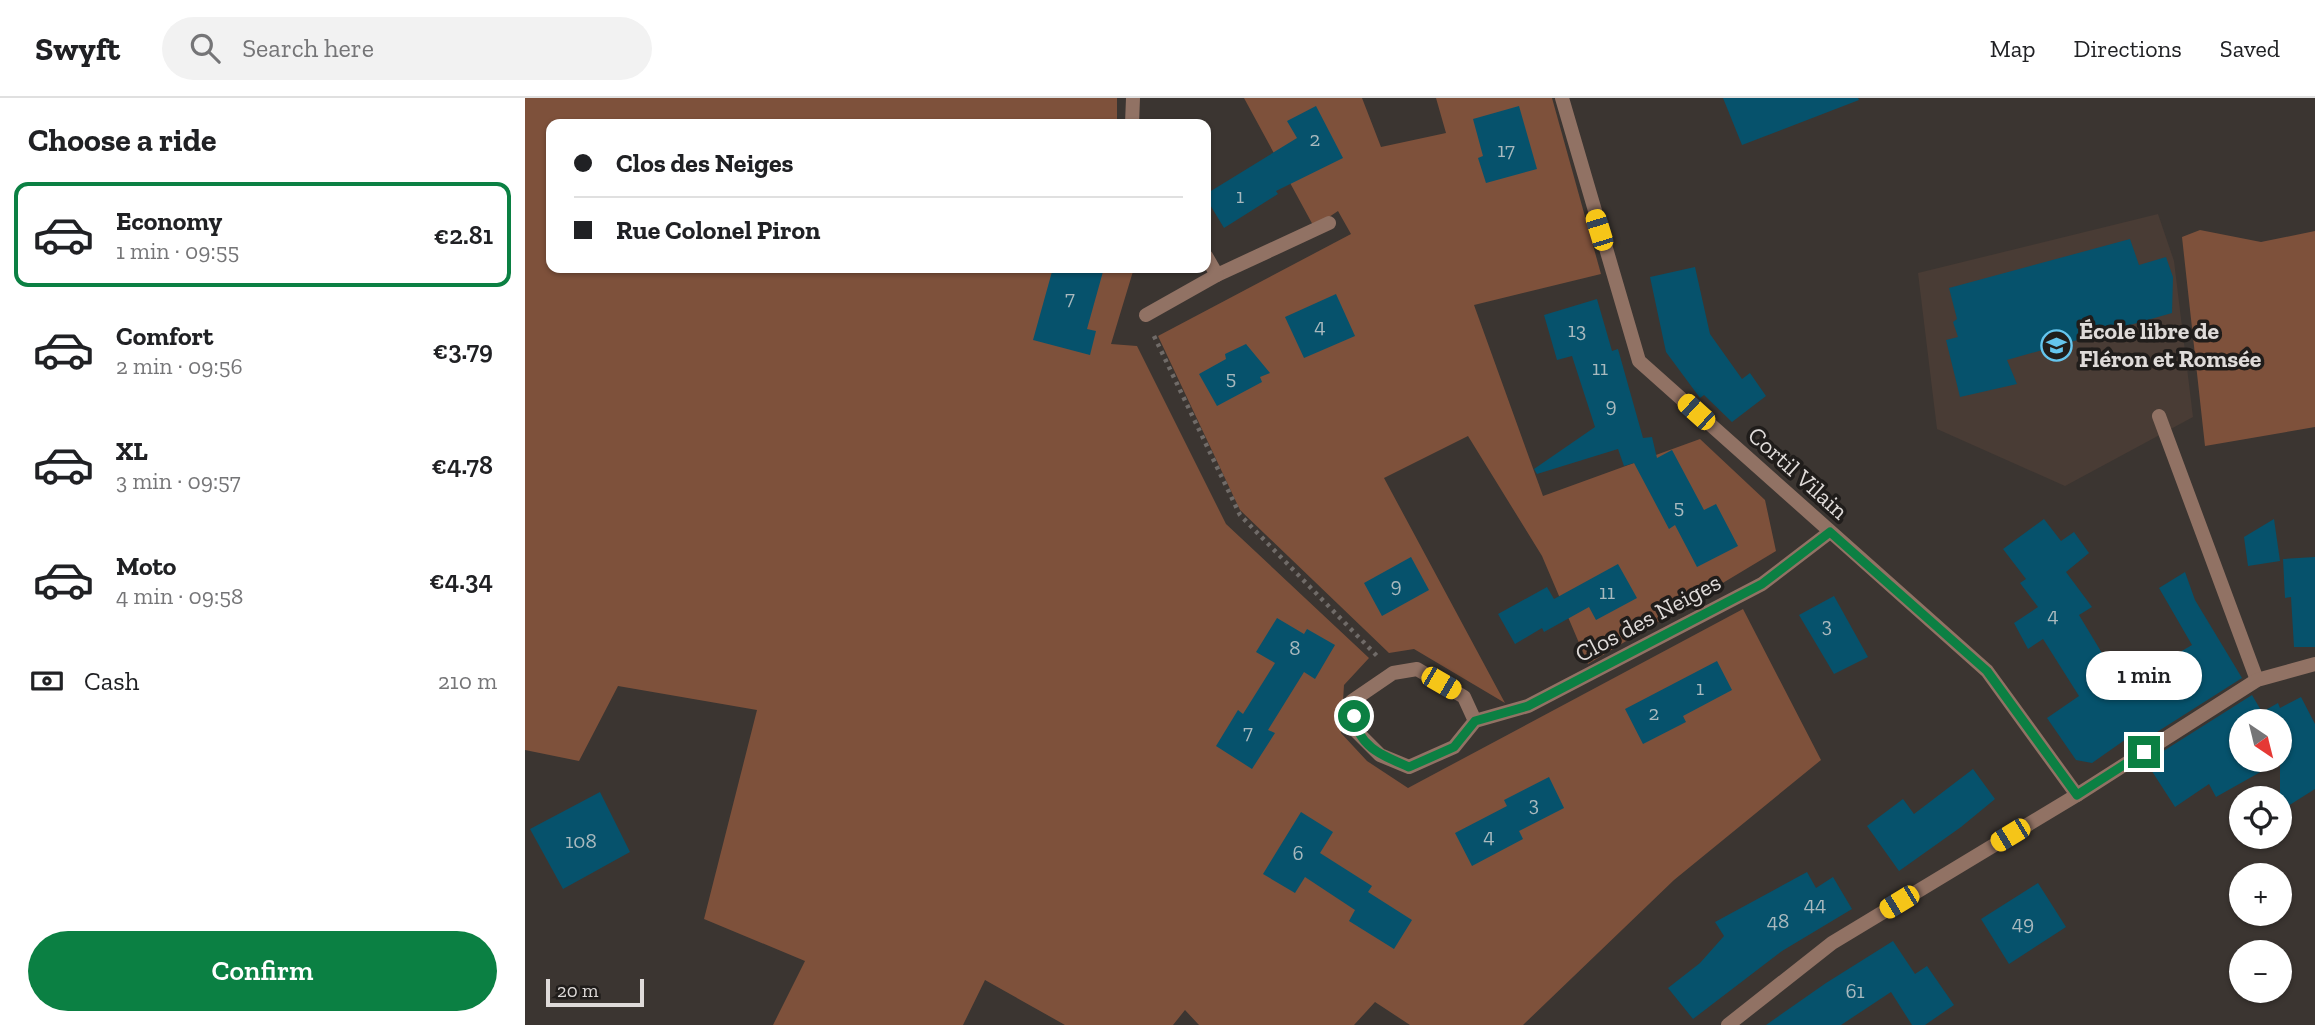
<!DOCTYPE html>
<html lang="en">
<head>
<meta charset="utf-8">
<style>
	body { margin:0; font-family:"Zilla Slab",serif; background:#f2f2f2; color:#202124; height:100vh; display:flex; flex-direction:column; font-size:26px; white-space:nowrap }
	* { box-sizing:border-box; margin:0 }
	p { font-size:23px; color:#757577 }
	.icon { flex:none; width:38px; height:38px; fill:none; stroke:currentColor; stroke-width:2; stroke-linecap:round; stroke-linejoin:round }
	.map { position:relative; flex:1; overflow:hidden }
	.sheet { display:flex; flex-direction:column; background:#fff; width:525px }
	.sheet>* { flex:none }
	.top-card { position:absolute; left:21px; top:21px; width:665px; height:154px; border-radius:14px; box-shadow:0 2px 5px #0004; display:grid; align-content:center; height:154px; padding:0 28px; background:#fff }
	.needle { width:46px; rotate:145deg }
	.fabs { position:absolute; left:1704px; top:611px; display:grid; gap:14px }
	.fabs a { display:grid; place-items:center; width:63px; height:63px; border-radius:50%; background:#fff; box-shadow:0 2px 5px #0004; font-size:35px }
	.scale { position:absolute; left:21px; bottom:18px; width:98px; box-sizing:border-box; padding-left:7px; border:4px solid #dfdbd9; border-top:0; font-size:19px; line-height:24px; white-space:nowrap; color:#dfdbd9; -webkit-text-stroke:5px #201d1b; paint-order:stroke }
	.end { position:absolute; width:32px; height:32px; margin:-16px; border:9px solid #0b8043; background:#fff; box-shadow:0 0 0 4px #fff }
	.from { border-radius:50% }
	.bubble { position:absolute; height:49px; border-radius:24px; background:#fff; box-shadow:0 2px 5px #0004; font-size:23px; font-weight:600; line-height:49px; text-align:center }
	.car { position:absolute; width:21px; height:42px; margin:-21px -10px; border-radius:9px; box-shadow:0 0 5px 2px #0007; background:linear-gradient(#f5c518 24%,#345 0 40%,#f5c518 0 76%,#345 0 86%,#f5c518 0) }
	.top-card b { display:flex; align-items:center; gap:24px; height:66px; font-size:26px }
	.top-card b+b { border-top:2px solid #e0e0e0 }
	.top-card i { width:18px; height:18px; background:#202124 }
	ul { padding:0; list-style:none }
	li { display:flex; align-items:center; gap:21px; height:105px; margin:0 14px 10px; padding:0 14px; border:4px solid transparent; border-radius:14px }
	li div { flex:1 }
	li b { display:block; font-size:26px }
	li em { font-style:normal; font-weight:600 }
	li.on { border-color:#0b8043 }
	li>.icon { width:63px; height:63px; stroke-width:1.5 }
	h2 { padding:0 28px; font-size:32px; line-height:84px }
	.pay { display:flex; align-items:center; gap:18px; height:77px; padding:0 28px; font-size:26px }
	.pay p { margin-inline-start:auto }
	.action { display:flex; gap:14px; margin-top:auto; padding:14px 28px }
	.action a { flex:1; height:80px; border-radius:42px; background:#0b8043; color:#fff; font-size:28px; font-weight:600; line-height:80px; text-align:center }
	header { display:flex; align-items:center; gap:42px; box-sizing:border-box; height:98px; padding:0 35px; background:#fff; border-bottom:2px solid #e0e0e0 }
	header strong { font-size:33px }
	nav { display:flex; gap:38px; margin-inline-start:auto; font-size:24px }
	.search { width:490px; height:63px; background:#f2f2f2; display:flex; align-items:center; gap:18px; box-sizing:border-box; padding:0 24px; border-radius:38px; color:#757577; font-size:26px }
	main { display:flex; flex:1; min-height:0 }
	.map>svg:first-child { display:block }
	.built { fill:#493c35 }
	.green { fill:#7e513b }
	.building { fill:#06526c; fill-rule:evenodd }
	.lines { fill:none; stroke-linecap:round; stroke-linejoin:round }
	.path { stroke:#706b68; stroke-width:4.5; stroke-dasharray:3.5 5; stroke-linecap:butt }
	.service { stroke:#917264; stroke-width:14 }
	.minor { stroke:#917264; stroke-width:14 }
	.route { stroke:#0b8043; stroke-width:9 }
	.labels { text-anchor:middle; stroke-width:7; stroke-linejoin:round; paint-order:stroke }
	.number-label { font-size:21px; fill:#a9b9be }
	.poi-label { font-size:24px; font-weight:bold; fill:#dfdbd9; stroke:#201d1b; text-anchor:start }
	.street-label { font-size:24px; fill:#dfdbd9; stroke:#201d1b }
</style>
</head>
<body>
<header>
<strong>Swyft</strong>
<div class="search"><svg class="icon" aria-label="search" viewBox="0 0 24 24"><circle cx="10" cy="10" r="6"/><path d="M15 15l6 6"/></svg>Search here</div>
<nav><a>Map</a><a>Directions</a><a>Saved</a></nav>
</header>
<main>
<section class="sheet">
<h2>Choose a ride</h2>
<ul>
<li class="on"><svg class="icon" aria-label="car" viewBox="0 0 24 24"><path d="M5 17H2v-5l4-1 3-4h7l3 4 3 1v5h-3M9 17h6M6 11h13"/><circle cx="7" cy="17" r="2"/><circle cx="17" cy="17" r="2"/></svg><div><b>Economy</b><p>1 min · 09:55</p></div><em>€2.81</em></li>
<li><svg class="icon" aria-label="car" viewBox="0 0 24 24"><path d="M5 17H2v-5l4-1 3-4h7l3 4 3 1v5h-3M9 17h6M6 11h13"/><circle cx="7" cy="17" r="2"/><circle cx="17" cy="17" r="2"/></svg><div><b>Comfort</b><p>2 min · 09:56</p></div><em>€3.79</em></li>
<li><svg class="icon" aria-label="car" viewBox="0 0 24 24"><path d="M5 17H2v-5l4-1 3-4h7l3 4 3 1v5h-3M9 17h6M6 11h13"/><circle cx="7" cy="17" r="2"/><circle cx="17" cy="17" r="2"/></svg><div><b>XL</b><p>3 min · 09:57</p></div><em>€4.78</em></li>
<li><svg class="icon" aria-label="car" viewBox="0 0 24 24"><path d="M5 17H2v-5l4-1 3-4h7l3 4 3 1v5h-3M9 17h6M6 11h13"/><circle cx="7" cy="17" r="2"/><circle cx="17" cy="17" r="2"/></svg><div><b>Moto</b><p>4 min · 09:58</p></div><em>€4.34</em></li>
</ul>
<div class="pay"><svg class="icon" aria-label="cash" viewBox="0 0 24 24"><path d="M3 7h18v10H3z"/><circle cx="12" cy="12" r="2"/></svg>Cash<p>210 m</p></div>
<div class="action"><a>Confirm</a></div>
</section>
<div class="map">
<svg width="1790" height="927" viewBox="0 0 1790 927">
	<rect width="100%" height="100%" fill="#3b3531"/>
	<polygon class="built" points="1633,116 1649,163 1668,319 1540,388 1412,331 1393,175"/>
	<g class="green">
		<polygon points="0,0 592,0 592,26 26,26 26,170 609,170 586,246 612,248 701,426 844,560 819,587 816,635 842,663 883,690 1218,511 1296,662 1149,782 998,927 885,927 850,904 829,927 674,927 660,912 648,927 540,927 460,882 438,927 248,927 280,863 179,821 232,612 93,588 54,663 0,652"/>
		<polygon points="719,0 837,0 856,49 921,35 911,0 1027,0 1076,176 949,207 1018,398 1175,341 1240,402 1251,453 1063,566 1017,458 943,338 859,380 980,605 889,551 864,555 715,412 633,238 826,136 813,113 789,129"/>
		<polygon points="1675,132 1736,144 1790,133 1790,329 1680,348 1657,139"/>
	</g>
	<g class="building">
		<polygon points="1198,0 1333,0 1334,2 1217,47"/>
		<polygon points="791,8 818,60 751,93 753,96 699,130 681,100 681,96 772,40 762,23"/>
		<polygon points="994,8 1012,71 961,85 953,60 958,58 948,21"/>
		<polygon points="1605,141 1614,167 1641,159 1648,179 1647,215 1482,262 1492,286 1435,299 1421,242 1433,239 1428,224 1432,221 1424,190"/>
		<polygon points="1170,169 1185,236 1217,281 1225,275 1241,298 1207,324 1179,297 1175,300 1141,254 1125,179"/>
		<polygon points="528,170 579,170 562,231 571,233 565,257 508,242"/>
		<polygon points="811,196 830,238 779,260 760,219"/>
		<polygon points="1072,201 1087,253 1093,251 1118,340 1127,339 1132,360 1147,352 1179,412 1191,406 1213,448 1172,469 1150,427 1144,431 1109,365 1099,368 1093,351 1012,376 1009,371 1070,329 1047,258 1032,262 1019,217"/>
		<polygon points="721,246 745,275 735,279 737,284 692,308 674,276 701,261 700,256"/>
		<polygon points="1519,421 1536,443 1549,434 1564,455 1541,474 1567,509 1554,517 1589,575 1628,570 1667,547 1634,490 1660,474 1670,502 1717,580 1610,648 1604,639 1567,665 1551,662 1522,620 1554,598 1518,541 1503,551 1489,525 1513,509 1495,485 1501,481 1478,451"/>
		<polygon points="1749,421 1755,463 1723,468 1719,439"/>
		<polygon points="886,459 904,492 857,518 839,485"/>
		<polygon points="1790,459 1790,549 1769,549 1766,499 1760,500 1758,461"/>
		<polygon points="1093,466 1112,500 1071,522 1064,509 1019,534 1017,530 990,546 973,516 1022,489 1029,501"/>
		<polygon points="1309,498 1343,559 1309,576 1274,517"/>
		<polygon points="752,520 779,536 782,531 810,547 790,581 779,574 743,632 750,635 727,671 691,648 713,612 718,616 750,565 731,554"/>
		<polygon points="1192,563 1207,592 1158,618 1161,624 1118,646 1100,611"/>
		<path d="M 1727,597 L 1737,614 L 1753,605 L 1755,610 L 1776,599 L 1790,626 L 1790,691 L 1755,713 L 1755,663 L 1691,699 L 1684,686 L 1650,709 L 1621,664 ZM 1717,623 L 1755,623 L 1755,662 L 1717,662 Z"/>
		<polygon points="1448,671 1470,701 1436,729 1374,773 1342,728 1378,701 1389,716"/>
		<polygon points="1024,679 1039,710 994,733 998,741 947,768 930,735 982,708 979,702"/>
		<polygon points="75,694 105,754 38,791 5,731"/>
		<polygon points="776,714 808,734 795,755 847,788 843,794 887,822 869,851 824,823 830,812 780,779 770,795 738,776"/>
		<polygon points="1282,774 1291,790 1308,779 1327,811 1257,853 1168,921 1143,890 1175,865 1199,838 1190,824"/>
		<polygon points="1513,785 1541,829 1484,866 1456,821"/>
		<polygon points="1368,843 1390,876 1402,868 1429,907 1400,927 1387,927 1366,894 1316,927 1241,927 1301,885"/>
	</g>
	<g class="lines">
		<polyline class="path" points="629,238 715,417 853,559"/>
		<polyline class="service" points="1634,318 1732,582"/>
		<g class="minor">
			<polyline points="1037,0 1114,263 1462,573 1552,697"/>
			<polyline points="607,26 608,0"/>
			<polyline points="681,158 692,177 804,125"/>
			<polyline points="621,217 692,177"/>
			<polyline points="950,623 939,599 892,571 868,575 827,603 831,633 855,657 884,669 929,649 950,623 1003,608 1237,486 1305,434"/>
			<polyline points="1203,927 1307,845 1552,697 1732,582 1790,566"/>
		</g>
	</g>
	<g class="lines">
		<path class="route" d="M 829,618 C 833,649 858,658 884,669 L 929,649 L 950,623 L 1003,608 L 1237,486 L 1305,434 L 1462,573 L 1552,697 L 1619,654"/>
	</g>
	<defs>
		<symbol id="school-ring" viewBox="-11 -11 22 22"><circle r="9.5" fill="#201d1b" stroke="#65c5ee" stroke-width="1.5"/><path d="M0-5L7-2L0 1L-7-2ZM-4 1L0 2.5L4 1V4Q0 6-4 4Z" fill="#65c5ee"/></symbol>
	</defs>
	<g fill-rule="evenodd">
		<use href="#school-ring" x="1514" y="230" width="35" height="35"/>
	</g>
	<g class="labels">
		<g class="number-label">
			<text x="790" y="48">2</text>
			<text x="981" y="59">17</text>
			<text x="715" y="105">1</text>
			<text x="545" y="207">7</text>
			<text x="795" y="235">4</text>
			<text x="1052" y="239">13</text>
			<text x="1075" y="277">11</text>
			<text x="706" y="287">5</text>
			<text x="1086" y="314">9</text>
			<text x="1154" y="416">5</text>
			<text x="871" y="494">9</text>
			<text x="1082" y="501">11</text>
			<text x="1528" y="524">4</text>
			<text x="1302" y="534">3</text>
			<text x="770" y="557">8</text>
			<text x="1175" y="597">1</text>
			<text x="1129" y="622">2</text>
			<text x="723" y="641">7</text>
			<text x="1009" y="713">3</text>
			<text x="964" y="745">4</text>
			<text x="56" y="750">108</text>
			<text x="773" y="762">6</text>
			<text x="1290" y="813">44</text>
			<text x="1253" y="830">48</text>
			<text x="1498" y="832">49</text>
			<text x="1330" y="900">61</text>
		</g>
		<g class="poi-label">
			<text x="1554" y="241">École libre de<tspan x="1554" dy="28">Fléron et Romsée</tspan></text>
		</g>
		<g class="street-label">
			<text transform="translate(1273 375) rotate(42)" y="8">Cortil Vilain</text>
			<text transform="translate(1123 520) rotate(-28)" y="8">Clos des Neiges</text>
		</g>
	</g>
</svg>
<div class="fabs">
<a><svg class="needle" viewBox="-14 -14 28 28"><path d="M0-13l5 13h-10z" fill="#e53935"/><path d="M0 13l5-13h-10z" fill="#757577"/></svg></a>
<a><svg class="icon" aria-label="locate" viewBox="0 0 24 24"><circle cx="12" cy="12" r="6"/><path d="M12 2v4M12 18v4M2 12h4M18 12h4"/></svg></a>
<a>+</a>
<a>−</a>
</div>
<div class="scale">20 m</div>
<i class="end from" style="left:829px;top:618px"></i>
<i class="end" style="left:1619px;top:654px"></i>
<div class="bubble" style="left:1561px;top:553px;width:116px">1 min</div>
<i class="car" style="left:1074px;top:132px;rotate:343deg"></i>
<i class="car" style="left:1171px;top:314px;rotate:312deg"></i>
<i class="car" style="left:916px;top:585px;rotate:120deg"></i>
<i class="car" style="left:1485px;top:737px;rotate:239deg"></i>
<i class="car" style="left:1374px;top:804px;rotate:239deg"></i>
<div class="top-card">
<b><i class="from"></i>Clos des Neiges</b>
<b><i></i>Rue Colonel Piron</b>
</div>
</div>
</main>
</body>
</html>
